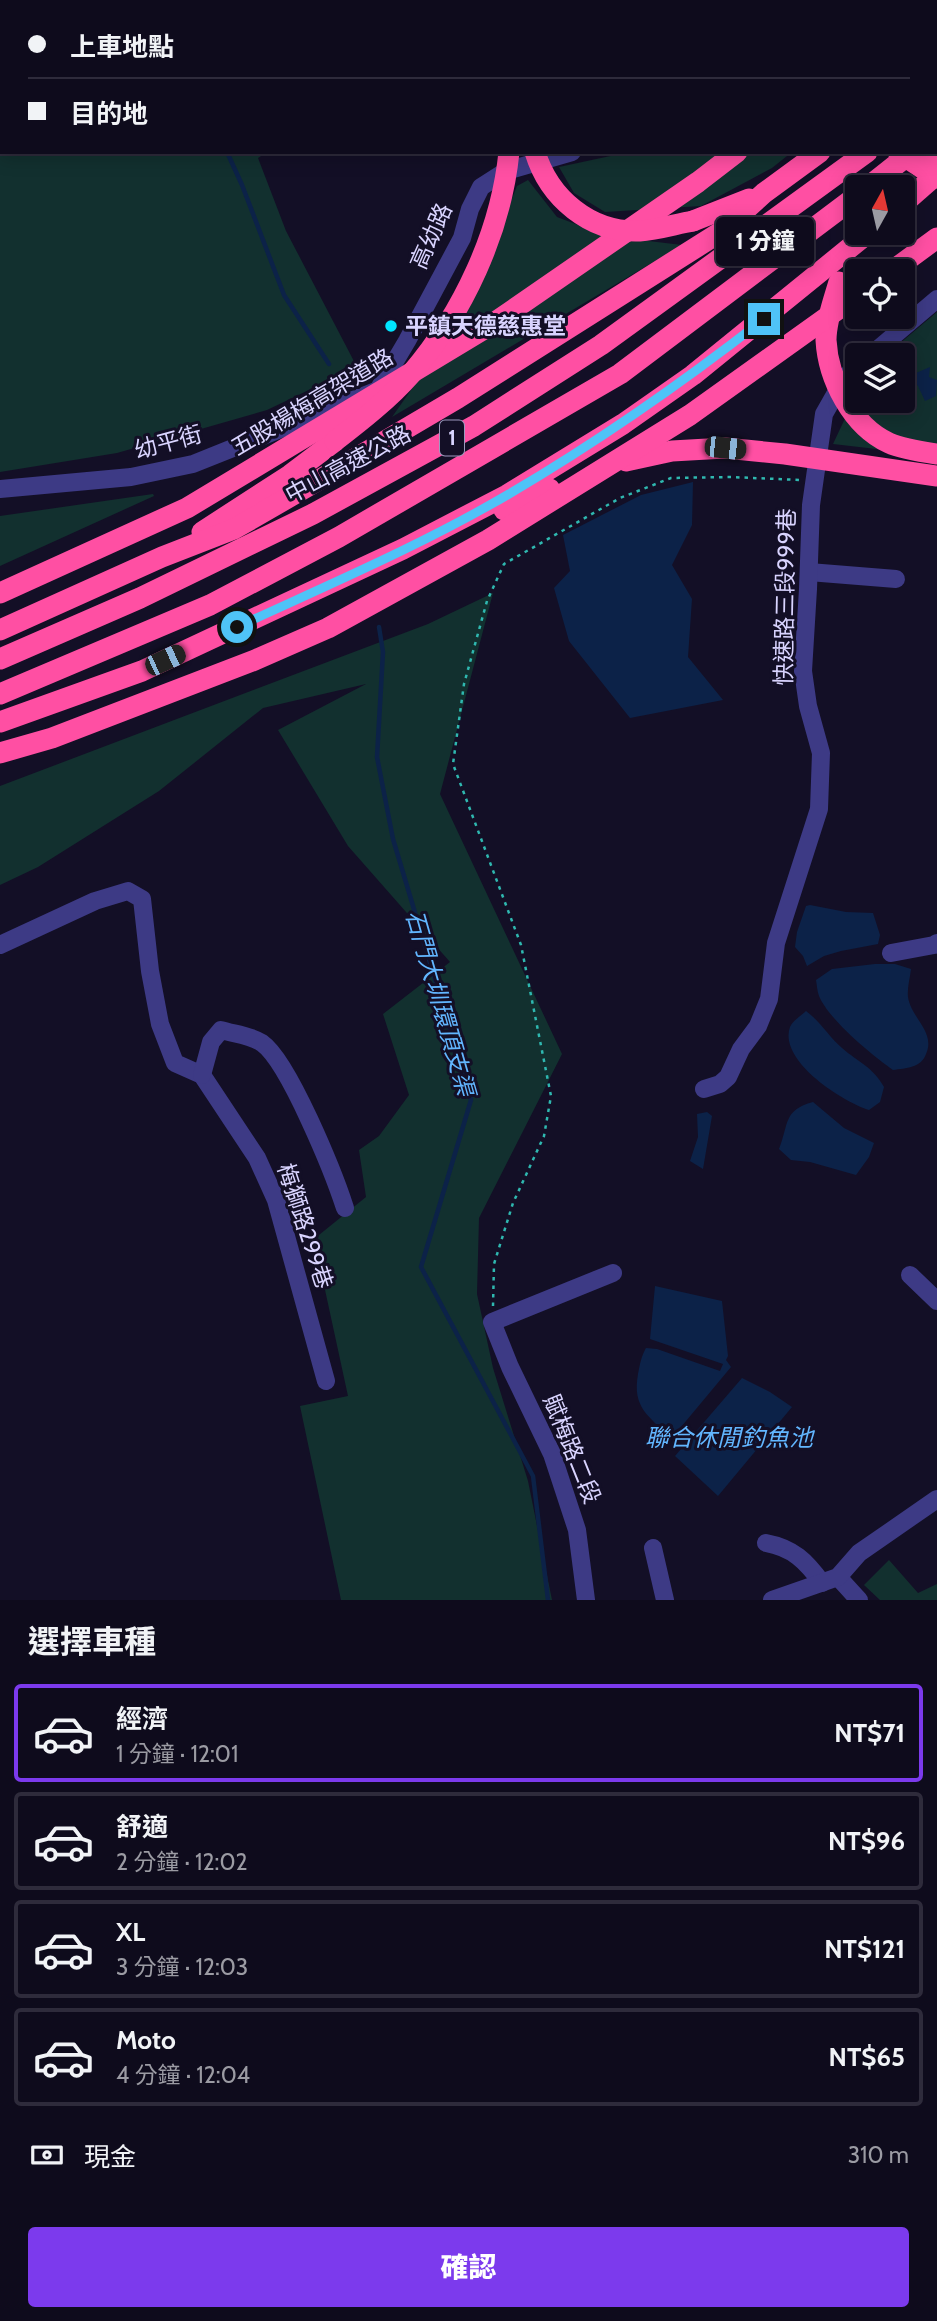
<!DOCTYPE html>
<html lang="zh-TW">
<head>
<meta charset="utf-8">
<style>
	body { margin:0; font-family:Cabin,"Noto Sans TC",sans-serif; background:#1c1929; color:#f1f3f6; height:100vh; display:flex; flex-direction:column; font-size:26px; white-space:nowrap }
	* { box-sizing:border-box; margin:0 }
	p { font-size:23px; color:#9b9ba3 }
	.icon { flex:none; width:38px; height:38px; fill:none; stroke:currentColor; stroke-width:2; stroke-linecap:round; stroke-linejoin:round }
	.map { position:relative; height:1600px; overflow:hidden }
	.details { display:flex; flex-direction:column; background:#0e0b1c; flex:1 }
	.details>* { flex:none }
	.hud { position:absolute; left:0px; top:0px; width:938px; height:154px; box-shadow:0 4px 18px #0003,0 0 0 2px #2e2b3b; display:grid; align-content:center; height:154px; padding:0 28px; background:#0e0b1c }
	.needle { width:46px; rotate:8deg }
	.buttons { position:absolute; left:845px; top:175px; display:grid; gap:14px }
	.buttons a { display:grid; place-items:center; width:70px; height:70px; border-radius:7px; background:#0e0b1c; box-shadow:0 4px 18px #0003,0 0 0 2px #2e2b3b; font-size:35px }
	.end { position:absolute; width:32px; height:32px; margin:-16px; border:9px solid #4fc3f7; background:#111; box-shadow:0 0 0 4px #111 }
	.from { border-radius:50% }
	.bubble { position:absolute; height:49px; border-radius:7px; background:#0e0b1c; box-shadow:0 4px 18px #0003,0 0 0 2px #2e2b3b; font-size:23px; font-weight:800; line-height:49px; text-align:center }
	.car { position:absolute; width:21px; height:42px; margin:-21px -10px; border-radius:9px; box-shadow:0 0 5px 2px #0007; background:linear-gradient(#222 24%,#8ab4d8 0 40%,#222 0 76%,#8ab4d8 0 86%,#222 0) }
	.hud b { display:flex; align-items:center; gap:24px; height:66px; font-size:26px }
	.hud b+b { border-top:2px solid #2e2b3b }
	.hud i { width:18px; height:18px; background:#f1f3f6 }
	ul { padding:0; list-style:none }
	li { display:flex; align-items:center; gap:21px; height:98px; margin:0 14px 10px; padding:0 14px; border:4px solid #2e2b3b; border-radius:7px }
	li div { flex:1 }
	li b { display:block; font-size:26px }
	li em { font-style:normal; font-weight:800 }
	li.selected { border-color:#7c3aed }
	li>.icon { width:63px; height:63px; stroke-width:1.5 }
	h2 { padding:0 28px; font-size:32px; line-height:84px }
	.pay { display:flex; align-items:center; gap:18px; height:77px; padding:0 28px; font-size:26px }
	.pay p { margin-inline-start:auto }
	.primary-button { display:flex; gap:14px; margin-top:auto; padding:14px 28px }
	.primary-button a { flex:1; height:80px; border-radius:7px; background:#7c3aed; color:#fff; font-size:28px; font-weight:800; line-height:80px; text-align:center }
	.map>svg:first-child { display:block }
	.green { fill:#12302f }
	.water { fill:#0c2248 }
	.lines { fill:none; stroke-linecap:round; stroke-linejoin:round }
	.stream { stroke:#0c2248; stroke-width:4.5 }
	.path { stroke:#2fb8b0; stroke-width:2.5; stroke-dasharray:3.5 5; stroke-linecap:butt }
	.minor { stroke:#3d3a85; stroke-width:18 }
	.highway { stroke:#ff4fa3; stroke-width:21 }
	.highway-bridge { stroke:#ff4fa3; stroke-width:21 }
	.route { stroke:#4fc3f7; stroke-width:9 }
	.poi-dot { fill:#00e5ff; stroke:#130f26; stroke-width:2.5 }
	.labels { text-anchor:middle; stroke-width:6; stroke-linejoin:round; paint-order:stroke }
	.shield { fill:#130f26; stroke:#9e99be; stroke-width:2 }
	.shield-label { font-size:21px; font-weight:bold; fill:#d9d4ff }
	.street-label { font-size:23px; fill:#d9d4ff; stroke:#130f26 }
	.poi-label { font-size:23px; font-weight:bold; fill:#d9d4ff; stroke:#130f26; text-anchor:start }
	.water-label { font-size:24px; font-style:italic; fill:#62b6ff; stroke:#130f26 }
</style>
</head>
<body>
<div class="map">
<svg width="937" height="1600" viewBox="0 0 937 1600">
	<rect width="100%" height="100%" fill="#130f26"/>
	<g class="green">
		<polygon points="0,0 343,0 345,2 2,2 2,152 267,152 258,158 286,231 357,367 267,410 117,453 0,472"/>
		<polygon points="629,152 792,152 772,168 701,206 605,212 574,193 559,167"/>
		<polygon points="528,180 557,217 607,236 682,245 392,417 468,309 517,186"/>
		<polygon points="937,312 937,456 833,444 857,393 858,401 903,401 903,355 886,355"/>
		<polygon points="153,494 154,496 0,566 0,516"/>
		<polygon points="493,593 440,794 562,1054 479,1218 477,1294 493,1368 528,1481 552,1600 341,1600 300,1406 348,1396 314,1239 366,1197 359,1150 379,1136 409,1095 383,1014 450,962 348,846 278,730 366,684 263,708 159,791 38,867 0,885 0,786 428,624"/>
		<polygon points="889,1560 918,1593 937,1584 937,1600 880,1600 864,1585"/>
	</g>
	<g class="water">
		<polygon points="930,367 929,377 937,380 936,396 925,401 918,386 909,376"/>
		<polygon points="693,482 692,525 672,565 692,599 688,657 723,700 630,718 569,641 554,588 570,571 563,535 641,495"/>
		<polygon points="810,905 846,912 873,913 880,935 878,944 841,951 824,956 807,966 803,956 795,947 797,932 806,906"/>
		<path d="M 875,964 L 895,964 L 911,969 C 910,978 907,988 908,997 C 911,1018 936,1032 926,1054 C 921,1068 906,1068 893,1070 C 872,1055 829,1020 819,996 C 817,991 817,985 816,980 L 832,969 Z"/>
		<path d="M 806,1011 C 821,1022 829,1037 842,1048 C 858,1062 873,1067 884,1087 L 880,1102 L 869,1110 C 843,1102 778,1061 790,1027 C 793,1020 801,1016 806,1011 Z"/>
		<path d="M 813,1102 L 844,1128 L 874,1143 L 869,1157 L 856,1175 L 810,1162 L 791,1160 L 779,1149 C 789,1124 783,1110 813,1102 Z"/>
		<polygon points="707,1112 712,1116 703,1169 690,1161 698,1137 697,1114"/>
		<path d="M 655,1286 L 722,1301 L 728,1356 L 726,1360 L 731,1367 L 671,1439 C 649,1415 632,1409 638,1374 C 640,1364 641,1357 646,1348 L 657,1349 L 720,1371 L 723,1364 L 650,1339 Z"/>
		<polygon points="742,1378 770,1392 792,1407 718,1496 675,1456"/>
	</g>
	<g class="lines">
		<g class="stream">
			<polyline points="180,0 180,2"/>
			<polyline points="227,152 242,185 284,295 329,364"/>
			<polyline points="379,627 383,652 377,757 393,839 471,1100 421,1267 533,1476 548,1600"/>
		</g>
		<g class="path">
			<polyline points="542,2 542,0"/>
			<polyline points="493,1306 494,1264 513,1203 544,1136 551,1096 521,945 453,764 464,684 487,601 504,564 620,498 671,478 730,477 800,480"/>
		</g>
		<g class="minor">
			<polyline points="871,355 937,299"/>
			<polyline points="0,489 131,477 193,464 378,390 407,341 462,238 470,209 481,187 506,171 572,152"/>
			<polyline points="809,572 896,579"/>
			<polyline points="0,945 95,901 128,891 142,899 150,971 160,1024 175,1063 202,1075 257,1158 276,1200 326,1381"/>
			<polyline points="891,953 934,945 937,943"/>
			<path d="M 202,1075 L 211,1042 L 221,1030 C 234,1034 250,1035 262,1043 C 289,1062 334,1174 345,1208"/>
			<polyline points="704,1089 720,1084 728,1077 741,1049 758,1026 769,999 776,943 819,809 821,753 808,706 803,671 808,589 811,505 824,414 845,377 858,366"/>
			<polyline points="910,1275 937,1301"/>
			<path d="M 766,1543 C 793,1548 806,1561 822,1583"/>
			<polyline points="653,1548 665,1600"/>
			<polyline points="838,1577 859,1600"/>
			<polyline points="586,1600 577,1530 552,1454 510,1367 492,1322 613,1273"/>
			<polyline points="772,1600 838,1577 859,1553 937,1499"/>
		</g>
		<g class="highway">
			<polyline points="500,0 500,2"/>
			<polyline points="676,0 679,2"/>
			<polyline points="707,0 710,2"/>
			<polyline points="741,0 743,2"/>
			<polyline points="776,0 779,2"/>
			<polyline points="823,0 824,2"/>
			<polyline points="926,2 928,0"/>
			<polyline points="936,63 937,62"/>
			<polyline points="936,97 937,96"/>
			<polyline points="936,113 937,114"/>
			<polyline points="936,133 937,133"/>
			<polyline points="932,152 937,156"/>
			<polyline points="868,187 912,152"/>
			<polyline points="903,204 937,174"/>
			<polyline points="693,221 749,199"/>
			<polyline points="892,271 937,238"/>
			<polyline points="202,532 290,475 335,441"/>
			<polyline points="0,593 187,508 494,323 698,182 737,152"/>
			<polyline points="0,630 162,557 234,529 317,481 458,398 722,231 764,193 820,152"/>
			<polyline points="0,659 140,598 313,514 474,426 601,345 867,152"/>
			<polyline points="0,694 210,605 339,537 620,374 858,195"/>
			<polyline points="0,722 142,671 403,549 507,495 623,424 693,375 868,233"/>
		</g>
		<g class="highway-bridge">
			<path d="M 535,152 C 549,198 590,233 640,231 C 657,230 676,224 693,221"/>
			<polyline points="898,152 937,178"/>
			<path d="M 839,282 C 834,299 826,321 826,340 C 828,379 852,426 889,443 C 902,449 923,452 937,454"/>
			<path d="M 335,441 C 361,421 389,399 411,374 C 463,313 501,232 509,152"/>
			<polyline points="626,461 672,451 725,448 785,454 937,476"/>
			<polyline points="504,510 550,489"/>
			<polyline points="0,753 52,738 255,660 328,628 488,540 690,415 858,295"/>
		</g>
	</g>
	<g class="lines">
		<path class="route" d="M 237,627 C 328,585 422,545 509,494 C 599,441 682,383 764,319"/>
	</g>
	<circle class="poi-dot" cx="391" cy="326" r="7"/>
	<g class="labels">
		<rect class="shield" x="440" y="420.5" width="24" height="35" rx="5"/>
		<g class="shield-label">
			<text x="452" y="445">1</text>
		</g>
		<g class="street-label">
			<text transform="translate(431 236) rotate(-66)" y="8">高幼路</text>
			<text transform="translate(312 402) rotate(-31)" y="8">五股楊梅高架道路</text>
			<text transform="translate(168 442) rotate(-15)" y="8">幼平街</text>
			<text transform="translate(348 464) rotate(-28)" y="8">中山高速公路</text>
			<text transform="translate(785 597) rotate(-89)" y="8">快速路三段999巷</text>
			<text transform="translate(305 1226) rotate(72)" y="8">梅獅路299巷</text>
			<text transform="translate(572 1449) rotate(68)" y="8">賦梅路二段</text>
		</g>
		<g class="poi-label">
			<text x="405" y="334">平鎮天德慈惠堂</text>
		</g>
		<g class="water-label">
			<text transform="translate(440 1003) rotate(74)" y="8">石門大圳環頂支渠</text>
			<text x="729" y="1446">聯合休閒釣魚池</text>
		</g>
	</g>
</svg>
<div class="buttons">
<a><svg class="needle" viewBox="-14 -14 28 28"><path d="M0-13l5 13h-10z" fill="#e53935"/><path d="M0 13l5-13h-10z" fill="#9b9ba3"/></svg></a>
<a><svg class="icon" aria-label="locate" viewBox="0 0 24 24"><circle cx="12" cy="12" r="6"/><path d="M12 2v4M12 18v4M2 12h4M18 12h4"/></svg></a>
<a><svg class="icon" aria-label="layers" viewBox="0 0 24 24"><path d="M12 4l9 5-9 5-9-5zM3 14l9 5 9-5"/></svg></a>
</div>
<i class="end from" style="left:237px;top:627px"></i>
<i class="end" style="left:764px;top:319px"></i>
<div class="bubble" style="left:716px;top:217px;width:98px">1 分鐘</div>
<i class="car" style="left:725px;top:448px;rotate:96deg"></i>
<i class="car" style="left:165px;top:660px;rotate:65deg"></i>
<div class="hud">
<b><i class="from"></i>上車地點</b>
<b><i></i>目的地</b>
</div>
</div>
<section class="details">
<h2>選擇車種</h2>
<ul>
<li class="selected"><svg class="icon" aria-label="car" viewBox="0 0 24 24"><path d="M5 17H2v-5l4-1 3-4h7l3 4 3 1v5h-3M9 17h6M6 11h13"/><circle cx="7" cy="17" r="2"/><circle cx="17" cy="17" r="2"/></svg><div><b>經濟</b><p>1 分鐘 · 12:01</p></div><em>NT$71</em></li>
<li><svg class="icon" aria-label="car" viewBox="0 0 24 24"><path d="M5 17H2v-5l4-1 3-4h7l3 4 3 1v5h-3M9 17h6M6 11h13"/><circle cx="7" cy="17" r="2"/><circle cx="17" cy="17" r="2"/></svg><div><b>舒適</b><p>2 分鐘 · 12:02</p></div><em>NT$96</em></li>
<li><svg class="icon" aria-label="car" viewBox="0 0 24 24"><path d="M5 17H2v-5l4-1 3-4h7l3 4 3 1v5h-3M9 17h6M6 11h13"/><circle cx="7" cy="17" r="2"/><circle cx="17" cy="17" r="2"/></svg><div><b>XL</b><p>3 分鐘 · 12:03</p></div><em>NT$121</em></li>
<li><svg class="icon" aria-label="car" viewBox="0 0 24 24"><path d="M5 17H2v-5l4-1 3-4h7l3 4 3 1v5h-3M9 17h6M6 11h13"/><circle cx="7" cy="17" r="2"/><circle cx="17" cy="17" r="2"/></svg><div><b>Moto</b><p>4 分鐘 · 12:04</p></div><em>NT$65</em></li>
</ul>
<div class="pay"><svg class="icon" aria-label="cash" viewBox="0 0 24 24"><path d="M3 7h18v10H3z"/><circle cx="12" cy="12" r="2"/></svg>現金<p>310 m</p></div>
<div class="primary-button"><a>確認</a></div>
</section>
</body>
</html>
